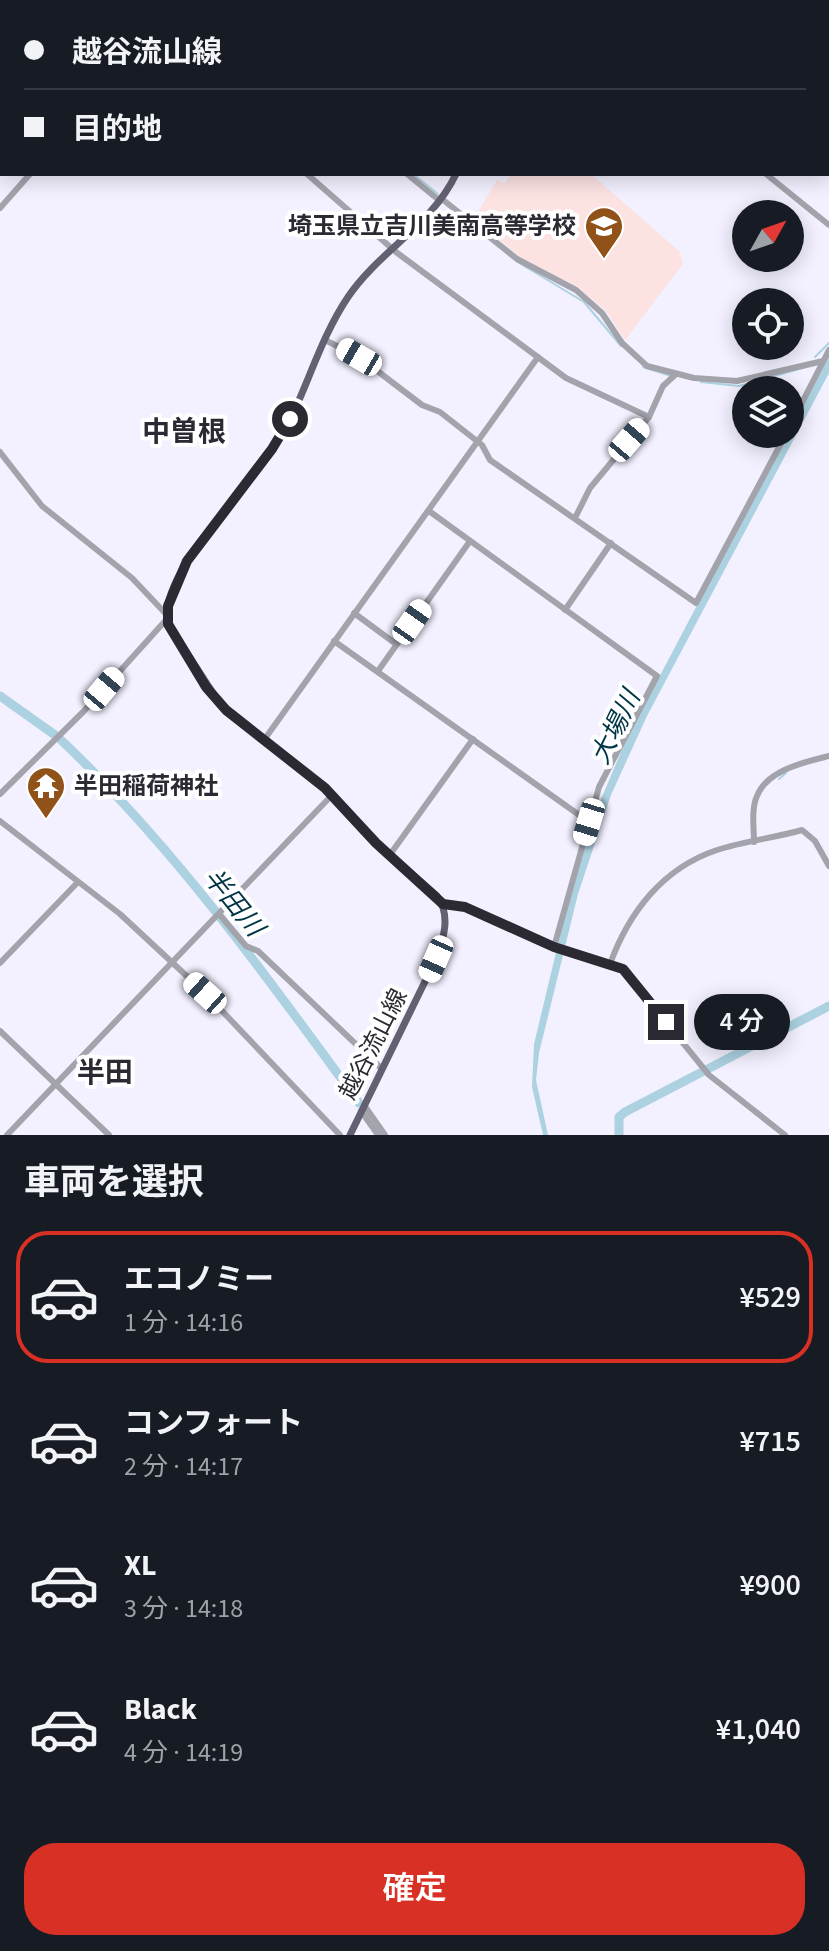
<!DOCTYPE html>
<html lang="ja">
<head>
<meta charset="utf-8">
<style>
	body { margin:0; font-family:"Source Sans 3","Noto Sans JP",sans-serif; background:#20242c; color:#f1f3f6; height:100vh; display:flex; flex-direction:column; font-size:30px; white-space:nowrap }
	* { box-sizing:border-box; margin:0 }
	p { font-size:26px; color:#9ea1a6 }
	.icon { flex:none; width:44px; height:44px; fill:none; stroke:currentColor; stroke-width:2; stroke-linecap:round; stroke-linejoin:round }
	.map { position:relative; height:1135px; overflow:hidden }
	.panel { display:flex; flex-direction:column; background:#171b24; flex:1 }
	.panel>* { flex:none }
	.top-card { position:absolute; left:0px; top:0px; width:830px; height:176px; box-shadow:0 4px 20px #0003; display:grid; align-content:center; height:176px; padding:0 24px; background:#171b24 }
	.needle { width:52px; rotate:50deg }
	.fabs { position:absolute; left:732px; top:200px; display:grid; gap:16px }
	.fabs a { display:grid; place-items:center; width:72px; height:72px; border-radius:50%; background:#171b24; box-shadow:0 4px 20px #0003; font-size:40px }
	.end { position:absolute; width:36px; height:36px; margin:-18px; border:10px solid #2b2932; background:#fff; box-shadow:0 0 0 4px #fff }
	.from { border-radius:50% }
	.bubble { position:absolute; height:56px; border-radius:28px; background:#171b24; box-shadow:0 4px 20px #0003; font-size:26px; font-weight:600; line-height:56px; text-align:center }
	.car { position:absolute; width:24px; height:48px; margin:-24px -12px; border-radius:10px; box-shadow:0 0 6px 2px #0007; background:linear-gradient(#fff 24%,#345 0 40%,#fff 0 76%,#345 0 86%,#fff 0) }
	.top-card b { display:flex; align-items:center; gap:28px; height:76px; font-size:30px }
	.top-card b+b { border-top:2px solid #363941 }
	.top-card i { width:20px; height:20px; background:#f1f3f6 }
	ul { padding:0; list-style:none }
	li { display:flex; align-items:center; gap:24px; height:132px; margin:0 16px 12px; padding:0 8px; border:4px solid transparent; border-radius:32px }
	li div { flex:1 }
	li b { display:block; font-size:30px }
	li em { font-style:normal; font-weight:600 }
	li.on { border-color:#d93025 }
	li>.icon { width:72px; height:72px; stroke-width:1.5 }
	h2 { padding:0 24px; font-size:36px; line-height:96px }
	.button { display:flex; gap:16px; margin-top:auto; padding:16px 24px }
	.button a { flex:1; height:92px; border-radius:32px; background:#d93025; color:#fff; font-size:32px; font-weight:600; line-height:92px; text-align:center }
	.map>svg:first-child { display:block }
	.education { fill:#fde2e2 }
	.water { fill:#acd1e0 }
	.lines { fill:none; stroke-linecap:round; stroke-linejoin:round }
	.stream { stroke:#acd1e0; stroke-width:2 }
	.river { stroke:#acd1e0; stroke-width:9 }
	.minor { stroke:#a3a3ac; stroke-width:6 }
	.major { stroke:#616172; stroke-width:7 }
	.route { stroke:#2b2932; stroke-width:10 }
	.labels { text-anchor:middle; stroke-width:8; stroke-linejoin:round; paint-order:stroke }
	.poi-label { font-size:24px; font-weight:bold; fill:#2b2932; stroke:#fff; text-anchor:end }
	.street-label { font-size:24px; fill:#2b2932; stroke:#fff }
	.water-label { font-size:26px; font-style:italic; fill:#003546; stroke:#fff }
	.quarter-label { font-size:28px; font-weight:bold; fill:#2b2932; stroke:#fff }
</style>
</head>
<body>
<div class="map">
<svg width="829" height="1135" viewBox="0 0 829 1135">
	<rect width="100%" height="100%" fill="#f3f1ff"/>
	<polygon class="education" points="511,174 591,174 680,252 683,264 625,340 606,311 578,287 520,257 474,218 497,180 505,183"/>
	<polygon class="water" points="829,355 829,373 647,716 611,795 578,894 539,1053 536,1080 548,1135 543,1135 532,1087 534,1044 577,865 594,816 626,740"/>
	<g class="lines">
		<g class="stream">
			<polyline points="413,174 438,194"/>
			<polyline points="516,261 584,302 621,346"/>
			<polyline points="815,357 829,343"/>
			<polyline points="643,367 671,376"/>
			<polyline points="701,382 739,386 810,366"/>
			<polyline points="779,779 786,773"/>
		</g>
		<g class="river">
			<polyline points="0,696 55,735"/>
			<path d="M 61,740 C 174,847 268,978 359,1103"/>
			<polyline points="619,1135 619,1117 625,1112 829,1006"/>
		</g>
		<g class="minor">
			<polyline points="105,0 107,2"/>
			<polyline points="521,0 523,2"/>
			<polyline points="531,2 533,0"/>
			<polyline points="0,137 2,137"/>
			<polyline points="307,174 396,252 566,378 649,417 590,488 575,518"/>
			<polyline points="407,174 440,201"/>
			<polyline points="766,174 829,225"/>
			<polyline points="442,199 517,259 576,290 602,313 622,343 647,366 694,378 737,381 823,361"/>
			<polyline points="0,208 30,174"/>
			<polyline points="325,340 359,357 422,405 440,412 482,445 490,460 696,603 786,434"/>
			<polyline points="649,417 663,386 675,375"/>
			<polyline points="790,426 829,350"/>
			<polyline points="0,452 42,506 132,578 166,614"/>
			<polyline points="429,511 657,676 599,787 554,947"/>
			<polyline points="565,610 611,543"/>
			<polyline points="354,613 396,644"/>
			<polyline points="334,641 589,822"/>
			<polyline points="378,671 470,541"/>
			<polyline points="264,740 538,357"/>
			<polyline points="0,794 83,712 166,620"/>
			<polyline points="0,821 120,914 205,993 340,1135"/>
			<path d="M 754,842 C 754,828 751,809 757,796 C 767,770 805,762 829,756"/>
			<polyline points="389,856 473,739"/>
			<polyline points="443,904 465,907 554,947 623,969 709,1075 785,1135"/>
			<polyline points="219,914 246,946 258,951 382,1069"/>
			<polyline points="0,963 78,882"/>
			<path d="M 610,964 C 629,912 663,868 717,850 C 745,841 774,838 802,830 L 815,841 L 829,866"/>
			<polyline points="0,1031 109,1135"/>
			<polyline points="364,1105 385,1135"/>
			<polyline points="361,1111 378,1135"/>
			<polyline points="7,1135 332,795"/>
		</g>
		<g class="major">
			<polyline points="501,2 501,0"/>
			<path d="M 350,1135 L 436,959 C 444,938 451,915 437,896 L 376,843 L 325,788 L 220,704 L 168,624 C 158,584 220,518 243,488 C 260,466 278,443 291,418 C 310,378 323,334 348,297 C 379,251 432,225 456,174"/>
		</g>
	</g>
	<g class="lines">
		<polyline class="route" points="290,419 272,449 187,561 168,606 168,624 206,687 226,710 325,788 376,843 443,904 465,907 554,947 623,969 666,1022"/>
	</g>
	<defs>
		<symbol id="school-pin" viewBox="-11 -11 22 30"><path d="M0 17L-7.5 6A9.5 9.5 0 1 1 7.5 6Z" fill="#905218" stroke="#fff"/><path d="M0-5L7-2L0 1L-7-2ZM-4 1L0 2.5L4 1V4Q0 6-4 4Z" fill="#fff"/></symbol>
		<symbol id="temple-pin" viewBox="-11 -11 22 30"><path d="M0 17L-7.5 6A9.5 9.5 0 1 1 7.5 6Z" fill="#905218" stroke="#fff"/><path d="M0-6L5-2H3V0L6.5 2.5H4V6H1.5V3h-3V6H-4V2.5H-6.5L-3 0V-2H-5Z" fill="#fff"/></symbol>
	</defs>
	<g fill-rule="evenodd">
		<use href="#school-pin" x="582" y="204" width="44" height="60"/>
		<use href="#temple-pin" x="24" y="764" width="44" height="60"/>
	</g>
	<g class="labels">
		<g class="poi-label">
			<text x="576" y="234">埼玉県立吉川美南高等学校</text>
			<text x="74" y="794" text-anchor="start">半田稲荷神社</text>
		</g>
		<g class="street-label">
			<text transform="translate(373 1044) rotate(-63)" y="8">越谷流山線</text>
		</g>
		<g class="water-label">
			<text transform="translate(615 727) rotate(-64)" y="9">大場川</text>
			<text transform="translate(234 902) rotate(51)" y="9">半田川</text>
		</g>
		<g class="quarter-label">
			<text x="184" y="441">中曽根</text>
			<text x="105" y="1082">半田</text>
		</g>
	</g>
</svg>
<div class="fabs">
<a><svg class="needle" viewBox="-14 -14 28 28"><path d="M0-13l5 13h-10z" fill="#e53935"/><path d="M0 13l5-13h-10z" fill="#9ea1a6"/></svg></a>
<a><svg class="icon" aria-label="locate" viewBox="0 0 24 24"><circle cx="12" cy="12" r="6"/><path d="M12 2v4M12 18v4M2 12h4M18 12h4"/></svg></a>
<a><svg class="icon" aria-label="layers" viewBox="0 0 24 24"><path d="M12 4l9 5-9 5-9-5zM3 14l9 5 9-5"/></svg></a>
</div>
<i class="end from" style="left:290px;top:419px"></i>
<i class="end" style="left:666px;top:1022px"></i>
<div class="bubble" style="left:694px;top:994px;width:96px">4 分</div>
<i class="car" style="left:359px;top:357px;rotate:300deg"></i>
<i class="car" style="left:629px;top:440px;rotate:41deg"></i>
<i class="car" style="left:412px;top:622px;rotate:35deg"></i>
<i class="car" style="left:104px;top:689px;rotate:40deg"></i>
<i class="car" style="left:589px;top:822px;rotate:197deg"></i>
<i class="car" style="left:436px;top:959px;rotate:204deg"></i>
<i class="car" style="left:205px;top:993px;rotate:312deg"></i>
<div class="top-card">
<b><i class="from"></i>越谷流山線</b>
<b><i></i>目的地</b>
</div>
</div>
<section class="panel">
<h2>車両を選択</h2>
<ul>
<li class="on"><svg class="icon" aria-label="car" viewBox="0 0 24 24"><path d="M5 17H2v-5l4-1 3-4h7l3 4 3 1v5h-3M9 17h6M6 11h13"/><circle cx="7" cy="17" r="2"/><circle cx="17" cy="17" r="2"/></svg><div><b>エコノミー</b><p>1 分 · 14:16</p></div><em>¥529</em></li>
<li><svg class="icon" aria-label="car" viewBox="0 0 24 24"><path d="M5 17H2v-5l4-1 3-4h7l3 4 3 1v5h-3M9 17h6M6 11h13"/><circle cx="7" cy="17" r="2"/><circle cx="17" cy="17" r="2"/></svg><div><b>コンフォート</b><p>2 分 · 14:17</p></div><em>¥715</em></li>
<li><svg class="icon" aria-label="car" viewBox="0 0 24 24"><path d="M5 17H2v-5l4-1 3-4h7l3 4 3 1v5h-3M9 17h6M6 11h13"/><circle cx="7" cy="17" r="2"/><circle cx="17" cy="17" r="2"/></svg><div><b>XL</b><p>3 分 · 14:18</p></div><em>¥900</em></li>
<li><svg class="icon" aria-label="car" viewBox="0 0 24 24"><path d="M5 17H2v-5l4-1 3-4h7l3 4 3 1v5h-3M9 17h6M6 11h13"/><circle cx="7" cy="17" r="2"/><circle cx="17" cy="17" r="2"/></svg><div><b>Black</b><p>4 分 · 14:19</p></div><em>¥1,040</em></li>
</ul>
<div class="button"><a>確定</a></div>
</section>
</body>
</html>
